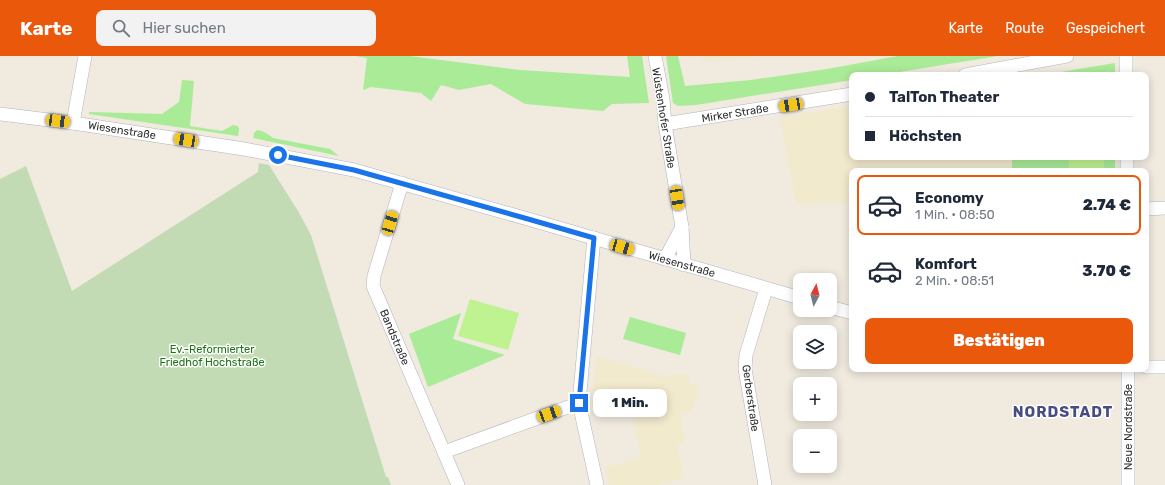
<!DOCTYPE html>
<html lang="de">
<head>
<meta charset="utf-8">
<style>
	body { margin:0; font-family:Rubik,sans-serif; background:#f2f2f3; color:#1f2937; height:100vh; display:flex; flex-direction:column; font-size:15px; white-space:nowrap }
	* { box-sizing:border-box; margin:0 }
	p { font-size:13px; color:#747a83 }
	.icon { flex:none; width:22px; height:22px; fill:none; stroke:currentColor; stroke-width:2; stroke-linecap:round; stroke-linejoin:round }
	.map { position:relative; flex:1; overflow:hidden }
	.drawer { position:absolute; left:849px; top:112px; width:300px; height:204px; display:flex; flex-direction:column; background:#fff; border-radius:8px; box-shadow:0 2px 10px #0003 }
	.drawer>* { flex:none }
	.top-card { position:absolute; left:849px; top:16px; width:300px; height:88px; border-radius:8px; box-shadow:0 2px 10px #0003; display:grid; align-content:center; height:88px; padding:0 16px; background:#fff }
	.needle { width:26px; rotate:7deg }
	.controls { position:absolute; left:793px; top:217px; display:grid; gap:8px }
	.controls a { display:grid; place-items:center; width:44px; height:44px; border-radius:8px; background:#fff; box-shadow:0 2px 10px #0003; font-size:20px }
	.end { position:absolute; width:18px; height:18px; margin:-9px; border:5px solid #1a73e8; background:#fff; box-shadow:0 0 0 2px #fff }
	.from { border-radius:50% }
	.bubble { position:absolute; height:28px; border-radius:8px; background:#fff; box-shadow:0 2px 10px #0003; font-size:13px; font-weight:800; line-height:28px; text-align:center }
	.car { position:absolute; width:12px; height:24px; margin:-12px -6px; border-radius:5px; box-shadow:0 0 3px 1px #0007; background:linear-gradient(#f5c518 24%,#345 0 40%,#f5c518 0 76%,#345 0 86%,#f5c518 0) }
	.top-card b { display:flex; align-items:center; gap:14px; height:38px; font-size:15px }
	.top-card b+b { border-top:1px solid #e0e1e3 }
	.top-card i { width:10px; height:10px; background:#1f2937 }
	ul { padding:7px 0 0; list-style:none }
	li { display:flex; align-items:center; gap:12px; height:60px; margin:0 8px 6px; padding:0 8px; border:2px solid transparent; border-radius:8px }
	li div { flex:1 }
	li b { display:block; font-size:15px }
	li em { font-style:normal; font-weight:800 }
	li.current { border-color:#ea580c }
	li>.icon { width:36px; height:36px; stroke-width:1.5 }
	.cta { display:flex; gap:8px; margin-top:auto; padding:8px 16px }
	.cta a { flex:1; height:46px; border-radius:8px; background:#ea580c; color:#fff; font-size:16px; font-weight:800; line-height:46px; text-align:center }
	header { display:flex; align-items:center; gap:24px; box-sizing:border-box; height:56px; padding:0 20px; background:#ea580c; color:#fff }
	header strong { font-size:19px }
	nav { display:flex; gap:22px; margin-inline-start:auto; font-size:14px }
	.search { width:280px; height:36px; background:#f2f2f3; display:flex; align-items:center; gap:10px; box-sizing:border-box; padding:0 14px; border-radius:8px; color:#747a83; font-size:15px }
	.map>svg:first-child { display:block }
	.education { fill:#f2eacd }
	.green { fill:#aaeb97 }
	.cemetery { fill:#c3dbb4 }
	.pitch { fill:#bff392 }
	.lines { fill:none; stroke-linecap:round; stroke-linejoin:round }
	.minor-casing { stroke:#b3b3c2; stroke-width:14 }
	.minor { stroke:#fff; stroke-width:13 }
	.route { stroke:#1a73e8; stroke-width:5 }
	.labels { text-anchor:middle; stroke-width:3; stroke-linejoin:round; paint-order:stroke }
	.street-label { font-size:11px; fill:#2d2d2d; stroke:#fff }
	.park-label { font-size:11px; fill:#1d7414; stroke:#fff }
	.district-label { font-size:15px; font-weight:bold; letter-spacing:1px; fill:#484c83; stroke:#fff }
</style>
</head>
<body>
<header>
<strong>Karte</strong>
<div class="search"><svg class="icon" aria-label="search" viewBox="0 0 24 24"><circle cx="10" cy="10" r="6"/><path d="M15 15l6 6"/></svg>Hier suchen</div>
<nav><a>Karte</a><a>Route</a><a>Gespeichert</a></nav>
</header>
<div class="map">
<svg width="1165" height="429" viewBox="0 0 1165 429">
	<rect width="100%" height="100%" fill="#f0eadf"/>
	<g class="education">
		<polygon points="702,0 768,0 702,5"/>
		<polygon points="852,50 852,101 1012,101 1012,115 852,115 852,147 796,148 780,61"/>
		<polygon points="596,300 667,321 681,317 690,320 688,327 700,330 692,355 680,357 685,387 677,389 684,419 681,420 681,424 656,429 609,429 605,411 641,402 633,359 592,348"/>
	</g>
	<g class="green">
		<polygon points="355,0 410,0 520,14 630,21 627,0 642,0 649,47 612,48 603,55 525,48 491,28 459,34 441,29 431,45 421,37 371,31 363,34 367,2"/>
		<polygon points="666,0 678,0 685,30 751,24 827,13 898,0 998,0 881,19 852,19 852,24 696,49 678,50 673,47"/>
		<polygon points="1115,7 1115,19 1043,19"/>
		<polygon points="182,24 194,25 190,70 222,75 233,69 238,70 239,73 238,80 89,58 89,56 162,58 179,46"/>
		<path d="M 257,74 C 264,75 268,78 273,82 L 330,93 L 339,100 L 253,82 L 254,77 Z"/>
		<rect x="1012" y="101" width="103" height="14"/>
		<polygon points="461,257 453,283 505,299 428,331 409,278"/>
		<polygon points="630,261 686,277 680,299 623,283"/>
	</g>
	<polygon class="cemetery" points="259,107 269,109 298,155 311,179 386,421 388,421 391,429 0,429 0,123 26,110 72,235 258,116"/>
	<g class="pitch">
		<polygon points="1069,101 1104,101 1104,114 1069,115"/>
		<polygon points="470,243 519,257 508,294 458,280"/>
	</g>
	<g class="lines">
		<defs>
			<g id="minor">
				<polyline points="655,0 663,43 665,68 682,171 684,209"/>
				<polyline points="1126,0 1126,19"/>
				<polyline points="965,19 1067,0"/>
				<polyline points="0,58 73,67 244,93 354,114 528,163 800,242"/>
				<polyline points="73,67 85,0"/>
				<polyline points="665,68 852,38"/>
				<polyline points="1127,101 1127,115"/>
				<polyline points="402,127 374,220 373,230 458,429"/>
				<polyline points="1146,153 1165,152"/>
				<polyline points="594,182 579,347 597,429"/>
				<polyline points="665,203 682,171"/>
				<polyline points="830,251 852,257"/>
				<polyline points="1146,311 1165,311"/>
				<polyline points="1128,313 1128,429"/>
				<polyline points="444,396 579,347"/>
				<polyline points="765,429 745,313 746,299 766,233"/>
			</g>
		</defs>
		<use href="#minor" class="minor-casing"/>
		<use href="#minor" class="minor"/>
	</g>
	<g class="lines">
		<polyline class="route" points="278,99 354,114 528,163 594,182 579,347"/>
	</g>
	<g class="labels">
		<g class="street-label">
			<text transform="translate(735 57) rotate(-9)" y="4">Mirker Straße</text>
			<text transform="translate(664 62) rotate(81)" y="4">Wüstenhofer Straße</text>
			<text transform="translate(122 74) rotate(9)" y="4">Wiesenstraße</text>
			<text transform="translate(682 208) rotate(16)" y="4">Wiesenstraße</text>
			<text transform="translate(395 281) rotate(67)" y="4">Bandstraße</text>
			<text transform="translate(751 342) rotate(82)" y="4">Gerberstraße</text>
			<text transform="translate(1128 371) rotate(-90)" y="4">Neue Nordstraße</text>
		</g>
		<g class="park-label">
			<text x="212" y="297">Ev.-Reformierter<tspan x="212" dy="13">Friedhof Hochstraße</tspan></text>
		</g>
		<g class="district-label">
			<text x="1063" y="361">NORDSTADT</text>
		</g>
	</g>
</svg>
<div class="controls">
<a><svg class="needle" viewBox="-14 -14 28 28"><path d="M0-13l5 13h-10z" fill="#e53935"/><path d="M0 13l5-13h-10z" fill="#747a83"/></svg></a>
<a><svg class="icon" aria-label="layers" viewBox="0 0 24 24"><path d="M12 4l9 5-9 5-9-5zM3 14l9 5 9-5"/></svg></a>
<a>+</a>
<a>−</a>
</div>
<i class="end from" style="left:278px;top:99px"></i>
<i class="end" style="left:579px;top:347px"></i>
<div class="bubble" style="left:593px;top:333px;width:74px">1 Min.</div>
<i class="car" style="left:791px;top:49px;rotate:261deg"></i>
<i class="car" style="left:58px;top:65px;rotate:97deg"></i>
<i class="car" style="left:186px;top:84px;rotate:279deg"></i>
<i class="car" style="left:677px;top:142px;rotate:171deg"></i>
<i class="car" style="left:390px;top:167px;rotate:17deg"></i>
<i class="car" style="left:622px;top:191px;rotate:106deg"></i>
<i class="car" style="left:549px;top:358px;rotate:70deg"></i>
<div class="top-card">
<b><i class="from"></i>TalTon Theater</b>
<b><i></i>Höchsten</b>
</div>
<section class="drawer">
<ul>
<li class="current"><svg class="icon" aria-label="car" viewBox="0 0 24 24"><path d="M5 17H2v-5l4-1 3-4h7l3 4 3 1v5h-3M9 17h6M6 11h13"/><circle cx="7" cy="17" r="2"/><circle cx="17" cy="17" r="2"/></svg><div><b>Economy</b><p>1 Min. · 08:50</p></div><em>2.74 €</em></li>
<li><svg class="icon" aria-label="car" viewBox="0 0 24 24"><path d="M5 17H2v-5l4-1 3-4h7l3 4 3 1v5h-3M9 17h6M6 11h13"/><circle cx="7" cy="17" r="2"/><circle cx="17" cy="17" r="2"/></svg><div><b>Komfort</b><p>2 Min. · 08:51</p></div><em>3.70 €</em></li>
</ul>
<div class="cta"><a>Bestätigen</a></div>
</section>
</div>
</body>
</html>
